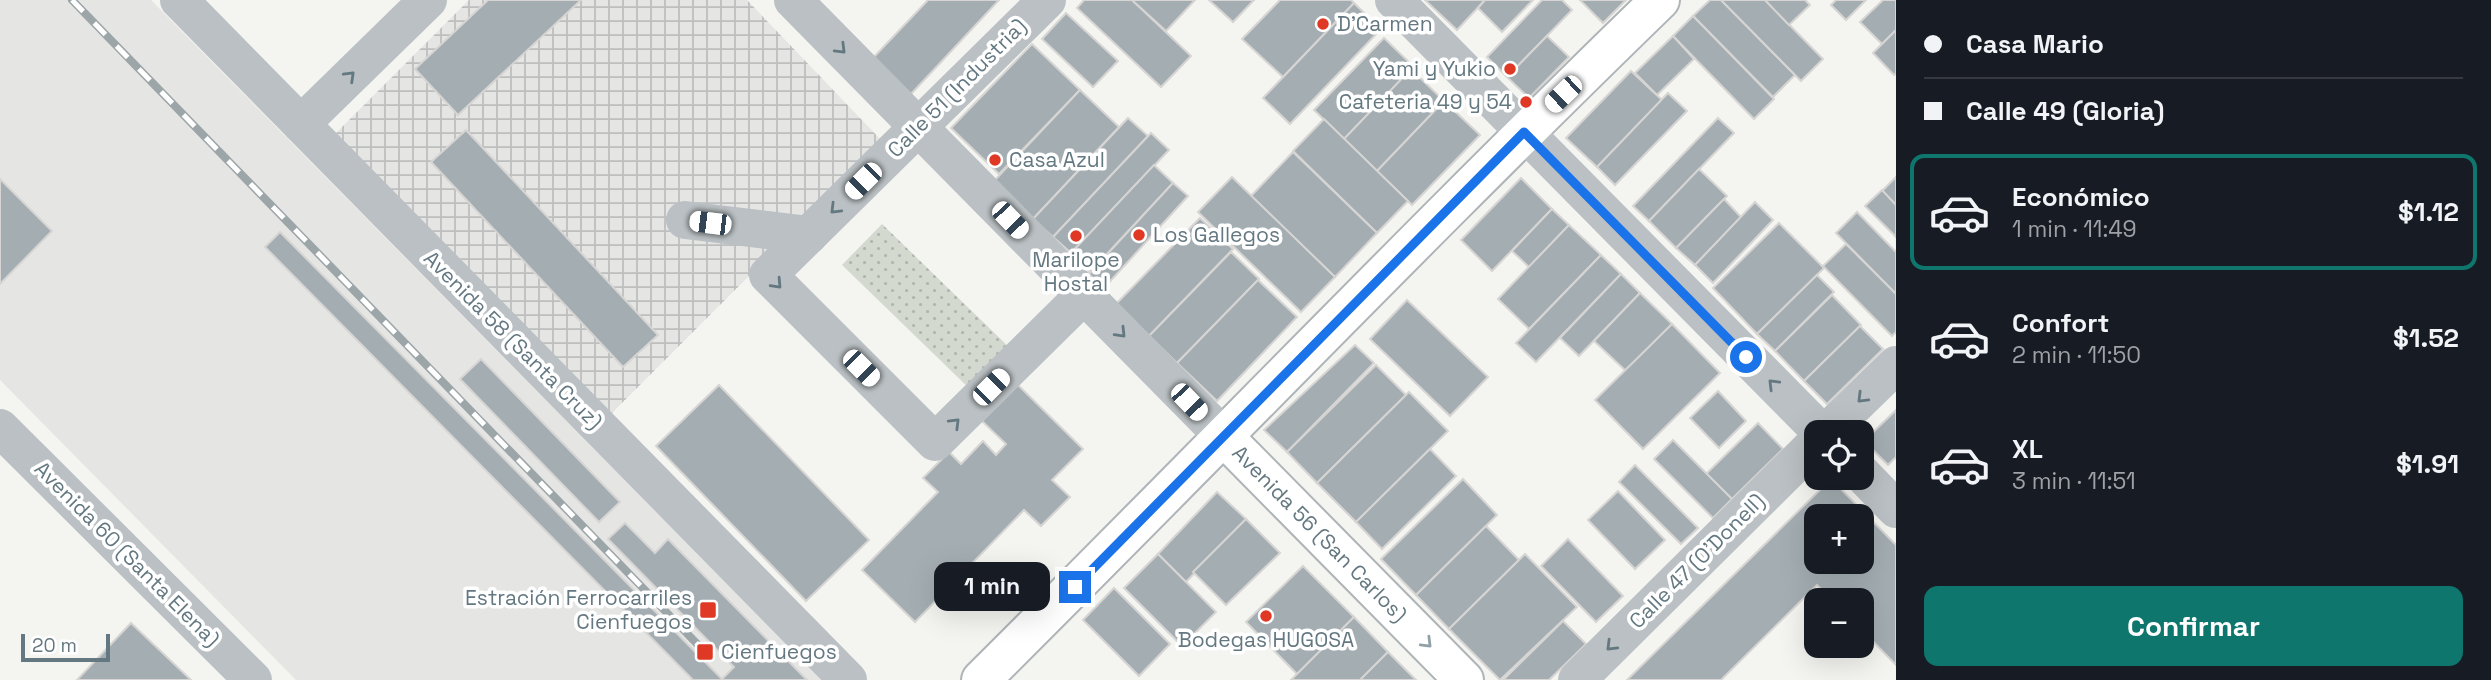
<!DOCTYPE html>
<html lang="es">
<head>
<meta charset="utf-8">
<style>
	body { margin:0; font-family:"Space Grotesk",sans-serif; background:#242831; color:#f1f3f6; height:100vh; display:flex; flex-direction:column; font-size:26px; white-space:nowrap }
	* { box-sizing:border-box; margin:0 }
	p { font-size:23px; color:#9ea1a6 }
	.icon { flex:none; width:38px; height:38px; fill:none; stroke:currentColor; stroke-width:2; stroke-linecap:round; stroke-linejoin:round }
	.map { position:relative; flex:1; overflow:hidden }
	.side { display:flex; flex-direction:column; background:#171b24; width:595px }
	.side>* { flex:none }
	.top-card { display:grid; align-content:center; height:154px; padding:0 28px; background:#171b24 }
	.fabs { position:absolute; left:1804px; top:420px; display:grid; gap:14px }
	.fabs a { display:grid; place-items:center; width:70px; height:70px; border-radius:14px; background:#171b24; box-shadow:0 7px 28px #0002; font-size:35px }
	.scale { position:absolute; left:21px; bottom:18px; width:89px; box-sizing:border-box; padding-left:7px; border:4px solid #647881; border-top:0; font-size:19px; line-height:24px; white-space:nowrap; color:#647881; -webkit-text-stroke:5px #fff; paint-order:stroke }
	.end { position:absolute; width:32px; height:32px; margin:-16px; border:9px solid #1a73e8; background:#fff; box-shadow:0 0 0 4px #fff }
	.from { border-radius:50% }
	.bubble { position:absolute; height:49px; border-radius:14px; background:#171b24; box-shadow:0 7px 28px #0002; font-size:23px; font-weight:700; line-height:49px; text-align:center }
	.car { position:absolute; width:21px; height:42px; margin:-21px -10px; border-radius:9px; box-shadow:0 0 5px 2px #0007; background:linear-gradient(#fff 24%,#345 0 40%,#fff 0 76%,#345 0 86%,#fff 0) }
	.top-card b { display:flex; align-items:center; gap:24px; height:66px; font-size:26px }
	.top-card b+b { border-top:2px solid #363941 }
	.top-card i { width:18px; height:18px; background:#f1f3f6 }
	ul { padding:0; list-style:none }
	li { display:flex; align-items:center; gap:21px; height:116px; margin:0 14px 10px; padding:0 14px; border:4px solid transparent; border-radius:14px }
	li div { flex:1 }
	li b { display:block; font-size:26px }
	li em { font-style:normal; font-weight:700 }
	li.selected { border-color:#0f766e }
	li>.icon { width:63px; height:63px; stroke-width:1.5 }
	.button { display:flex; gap:14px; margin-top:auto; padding:14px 28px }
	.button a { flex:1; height:80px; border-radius:14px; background:#0f766e; color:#fff; font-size:28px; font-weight:700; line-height:80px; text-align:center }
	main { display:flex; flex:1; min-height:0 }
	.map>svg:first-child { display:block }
	.built { fill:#e5e5e4 }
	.industrial { fill:url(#industrial-grid) }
	.grass { fill:url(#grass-dots) }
	.building { fill:#a4aeb2; stroke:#d6d5d3; stroke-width:2; fill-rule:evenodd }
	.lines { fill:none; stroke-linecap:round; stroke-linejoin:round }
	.major-casing { stroke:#aeb4b7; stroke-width:42 }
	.minor { stroke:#bac0c3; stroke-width:38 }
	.major { stroke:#fff; stroke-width:38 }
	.rail-casing { stroke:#9ca5a8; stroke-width:8 }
	.rail { stroke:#fff; stroke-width:5; stroke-dasharray:16; stroke-linecap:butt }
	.oneway { stroke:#647881 }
	.oneway2 { stroke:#92a0a7 }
	.route { stroke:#1a73e8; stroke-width:9 }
	.poi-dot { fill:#df3825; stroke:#fff; stroke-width:2.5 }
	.labels { text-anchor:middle; stroke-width:7; stroke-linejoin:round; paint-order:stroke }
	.poi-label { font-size:21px; fill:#647881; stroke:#fff; text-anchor:start }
	.street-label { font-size:21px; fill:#647881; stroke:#fff }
</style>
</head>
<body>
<main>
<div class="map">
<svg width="1896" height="680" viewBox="0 0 1896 680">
	<defs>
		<pattern id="industrial-grid" width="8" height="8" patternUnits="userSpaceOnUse" patternTransform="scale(1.75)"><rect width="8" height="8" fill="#e5e5e4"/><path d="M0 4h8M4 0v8" fill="none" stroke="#bdbebe"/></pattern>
		<pattern id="grass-dots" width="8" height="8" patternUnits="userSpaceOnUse" patternTransform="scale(1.75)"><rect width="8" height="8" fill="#d4d9d0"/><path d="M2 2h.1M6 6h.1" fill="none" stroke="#b0b5ae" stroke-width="1.8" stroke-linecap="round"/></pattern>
	</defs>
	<rect width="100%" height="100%" fill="#f4f4f0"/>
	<polygon class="built" points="0,0 151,0 822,680 296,680 0,380"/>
	<polygon class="industrial" points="469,0 747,0 883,142 605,420 336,133"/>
	<polygon class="grass" points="882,224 1013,351 973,392 842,265"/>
	<g class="building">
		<polygon points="488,0 581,0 458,115 415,69"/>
		<polygon points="928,0 999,0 911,94 873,58"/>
		<polygon points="1084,0 1132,0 1191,56 1161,87 1077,8"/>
		<polygon points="1132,0 1195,0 1166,31"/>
		<polygon points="1209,0 1254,0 1233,22"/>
		<polygon points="1280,0 1351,0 1354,3 1283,77 1242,39"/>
		<polygon points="1425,0 1485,0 1457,30"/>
		<polygon points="1485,0 1533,0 1502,32 1478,8"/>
		<polygon points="1542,0 1562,0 1572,10 1507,77 1487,57"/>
		<polygon points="1580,0 1626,0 1603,23"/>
		<polygon points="1710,0 1721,0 1795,75 1773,97 1693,16"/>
		<polygon points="1721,0 1765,0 1823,59 1801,81"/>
		<polygon points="1765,0 1805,0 1810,5 1789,25"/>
		<polygon points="1836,0 1866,0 1846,20 1831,5"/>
		<polygon points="1883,0 1896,0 1896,30 1882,44 1860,22"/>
		<polygon points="1354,3 1381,29 1290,124 1263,98"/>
		<polygon points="1066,13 1118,61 1093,87 1042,39"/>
		<polygon points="1693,16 1774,99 1754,119 1673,36"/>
		<polygon points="1896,30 1896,73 1894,75 1873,53"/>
		<polygon points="1547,36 1569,57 1529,98 1507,77"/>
		<polygon points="1673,36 1694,59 1657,95 1635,73"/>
		<polygon points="1384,38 1414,67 1344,139 1314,110"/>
		<polygon points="1032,44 1080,90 999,174 951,128"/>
		<polygon points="1411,69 1444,101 1377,171 1344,139"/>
		<polygon points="1631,71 1662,100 1597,167 1566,138"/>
		<polygon points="1080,90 1119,127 1033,219 994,181"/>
		<polygon points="1668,93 1687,111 1615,185 1597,167"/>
		<polygon points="1444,101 1480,135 1412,205 1377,171"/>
		<polygon points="1128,118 1148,136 1053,237 1033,219"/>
		<polygon points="1718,118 1734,133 1649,221 1633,206"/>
		<polygon points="1324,119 1408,201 1377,233 1293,151"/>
		<polygon points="466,130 658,335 623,367 431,162"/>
		<polygon points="1151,133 1169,150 1071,253 1053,237"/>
		<polygon points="1293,152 1377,233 1335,277 1251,196"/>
		<polygon points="1154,165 1173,183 1090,272 1071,253"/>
		<polygon points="1699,169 1727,196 1676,248 1649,221"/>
		<polygon points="1232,177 1335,277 1301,312 1198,212"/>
		<polygon points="1896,177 1896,205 1882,191"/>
		<polygon points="1521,178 1552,209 1492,271 1461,240"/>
		<polygon points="0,179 52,231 0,284"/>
		<polygon points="1173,183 1188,196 1104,288 1089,274"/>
		<polygon points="1882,190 1896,205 1896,237 1865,206"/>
		<polygon points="1724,199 1741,217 1695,265 1676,248"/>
		<polygon points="1755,202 1773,220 1713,283 1695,265"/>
		<polygon points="1552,209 1569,225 1529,267 1512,251"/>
		<polygon points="1857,212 1896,252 1896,294 1836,233"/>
		<polygon points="1200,218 1233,249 1149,336 1116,304"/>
		<polygon points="1779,223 1824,268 1757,334 1713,288"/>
		<polygon points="1569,225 1601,255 1529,329 1498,299"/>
		<polygon points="280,232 722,679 721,680 693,680 265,247"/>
		<polygon points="1846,244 1896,294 1896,332 1892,336 1823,266"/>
		<polygon points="1231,252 1259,279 1177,363 1149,336"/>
		<polygon points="1601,255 1621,274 1536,362 1516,343"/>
		<polygon points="1621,274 1640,293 1579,356 1560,338"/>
		<polygon points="1817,275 1834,292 1775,351 1757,334"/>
		<polygon points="1258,280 1297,317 1217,401 1177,363"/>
		<polygon points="1640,293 1672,324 1627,372 1594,341"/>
		<polygon points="1832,295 1861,325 1804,381 1775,351"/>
		<polygon points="1407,300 1488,377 1450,416 1370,339"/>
		<polygon points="1672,324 1720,373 1643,449 1595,400"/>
		<polygon points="1860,326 1883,349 1827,404 1804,381"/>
		<polygon points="1355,345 1374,363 1287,452 1264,430"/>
		<polygon points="481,359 620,502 599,522 460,379"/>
		<polygon points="1376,365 1406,395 1317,483 1287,452"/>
		<polygon points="719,385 869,540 806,601 656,446"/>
		<polygon points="1018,385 1083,449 1052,480 1070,497 1041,526 1024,510 915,622 862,570 938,492 923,478 949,452 961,464 983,441 996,455 1006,444 982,421"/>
		<polygon points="1718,391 1746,421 1719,448 1690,418"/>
		<polygon points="1409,392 1448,431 1356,522 1317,483"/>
		<polygon points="1896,410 1896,457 1888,465 1864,441"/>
		<polygon points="1758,423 1783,449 1732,499 1706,474"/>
		<polygon points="1673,440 1732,499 1713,518 1654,459"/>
		<polygon points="1430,449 1456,476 1382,549 1356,522"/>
		<polygon points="1635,465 1698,528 1681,544 1619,482"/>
		<polygon points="1463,479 1497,515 1416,595 1381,559"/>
		<path d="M 1831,479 L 1896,545 L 1896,665 L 1862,630 L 1862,600 L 1832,600 L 1817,585 L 1721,680 L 1627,680 ZM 1816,516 L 1862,516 L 1862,562 L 1816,562 Z"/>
		<polygon points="1618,491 1665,540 1635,569 1588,520"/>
		<polygon points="1217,492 1246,519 1186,582 1158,554"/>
		<polygon points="1246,519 1280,553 1226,605 1193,572"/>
		<polygon points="625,523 655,553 668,539 807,680 721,680 734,667 608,539"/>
		<polygon points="1486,526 1519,560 1449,629 1416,595"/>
		<polygon points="1568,539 1623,596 1596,622 1541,566"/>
		<polygon points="1158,554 1216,612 1182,646 1124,588"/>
		<polygon points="1525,554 1577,607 1500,680 1449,629"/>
		<polygon points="1303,566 1354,617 1297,674 1246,622"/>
		<polygon points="1114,588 1170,644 1139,676 1083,620"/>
		<polygon points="1354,617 1388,652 1360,680 1291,680"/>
		<polygon points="1563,621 1586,644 1549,680 1503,680"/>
		<polygon points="131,623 191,680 77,680"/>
		<polygon points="1388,652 1416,680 1360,680"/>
	</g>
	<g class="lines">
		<defs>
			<g id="major">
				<path id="s1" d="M 1224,437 L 1464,680"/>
				<path d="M 981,680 C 1208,454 1430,223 1660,0"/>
			</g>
		</defs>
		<use href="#major" class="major-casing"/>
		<g class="minor">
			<polyline points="179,0 848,680"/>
			<polyline points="793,0 1224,437"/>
			<polyline points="1047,0 768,275 935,442 1084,295"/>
			<polyline points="1394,0 1821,432"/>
			<polyline points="301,124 428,0"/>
			<polyline points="685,220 809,235"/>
			<polyline points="0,428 253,680"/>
			<polyline points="1827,432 1896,365"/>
			<polyline points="1862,474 1896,509"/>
			<polyline points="1577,680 1816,443"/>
		</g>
		<use href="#major" class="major"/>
		<defs>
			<polyline id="rail" points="72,0 705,652"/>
		</defs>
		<use href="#rail" class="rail-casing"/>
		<use href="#rail" class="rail"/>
	</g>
	<defs><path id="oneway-chevron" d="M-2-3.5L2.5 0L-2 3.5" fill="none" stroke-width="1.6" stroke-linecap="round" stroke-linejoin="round" transform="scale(1.75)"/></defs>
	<g class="oneway">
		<use href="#oneway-chevron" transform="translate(841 49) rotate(45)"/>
		<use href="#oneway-chevron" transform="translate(350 76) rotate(-44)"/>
		<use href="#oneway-chevron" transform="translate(835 209) rotate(135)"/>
		<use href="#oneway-chevron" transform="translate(777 284) rotate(47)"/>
		<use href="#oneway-chevron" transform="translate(1121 333) rotate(46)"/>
		<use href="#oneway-chevron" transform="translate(1773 384) rotate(-135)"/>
		<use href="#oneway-chevron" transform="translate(1862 398) rotate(135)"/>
		<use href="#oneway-chevron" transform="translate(955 423) rotate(-45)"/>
		<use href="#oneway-chevron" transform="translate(1611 646) rotate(135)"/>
	</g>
	<use class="oneway2" href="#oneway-chevron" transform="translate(1427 643) rotate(45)"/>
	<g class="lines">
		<polyline class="route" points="1075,587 1524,132 1746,357"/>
	</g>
	<g class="poi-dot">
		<circle cx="1323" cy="24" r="7"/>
		<circle cx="1510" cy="69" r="7"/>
		<circle cx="1526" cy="102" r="7"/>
		<circle cx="995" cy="160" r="7"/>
		<circle cx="1139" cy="235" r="7"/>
		<circle cx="1076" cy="236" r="7"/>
		<rect x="699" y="601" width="18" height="18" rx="3.5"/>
		<circle cx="1266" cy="616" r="7"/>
		<rect x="696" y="643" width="18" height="18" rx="3.5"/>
	</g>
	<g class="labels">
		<g class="poi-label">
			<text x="1337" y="31">D'Carmen</text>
			<text x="1496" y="76" text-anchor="end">Yami y Yukio</text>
			<text x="1512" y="109" text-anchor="end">Cafeteria 49 y 54</text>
			<text x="1009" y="167">Casa Azul</text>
			<text x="1153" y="242">Los Gallegos</text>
			<text x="1076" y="267" text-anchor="middle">Marilope<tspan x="1076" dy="24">Hostal</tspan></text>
			<text x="692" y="605" text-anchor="end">Estración Ferrocarriles<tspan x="692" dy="24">Cienfuegos</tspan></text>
			<text x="1266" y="647" text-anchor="middle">Bodegas HUGOSA</text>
			<text x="721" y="659">Cienfuegos</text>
		</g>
		<g class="street-label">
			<text transform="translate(957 88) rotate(-45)" y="7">Calle 51 (Industria)</text>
			<text transform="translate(513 340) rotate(45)" y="7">Avenida 58 (Santa Cruz)</text>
			<text dy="7" stroke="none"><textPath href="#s1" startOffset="136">Avenida 56 (San Carlos)</textPath></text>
			<text transform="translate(127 554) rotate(45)" y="7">Avenida 60 (Santa Elena)</text>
			<text transform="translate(1697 561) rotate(-45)" y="7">Calle 47 (O'Donell)</text>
		</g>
	</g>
</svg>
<div class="fabs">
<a><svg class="icon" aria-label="locate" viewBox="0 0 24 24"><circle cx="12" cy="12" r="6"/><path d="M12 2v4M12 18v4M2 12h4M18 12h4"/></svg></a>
<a>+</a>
<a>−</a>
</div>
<div class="scale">20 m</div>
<i class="end from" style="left:1746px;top:357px"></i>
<i class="end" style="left:1075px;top:587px"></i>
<div class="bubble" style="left:934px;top:562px;width:116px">1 min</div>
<i class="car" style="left:1563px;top:94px;rotate:226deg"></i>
<i class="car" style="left:863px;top:181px;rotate:225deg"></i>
<i class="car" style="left:1010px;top:220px;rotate:136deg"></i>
<i class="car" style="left:710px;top:223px;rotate:277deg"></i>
<i class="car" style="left:861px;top:368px;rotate:135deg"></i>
<i class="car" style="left:991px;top:387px;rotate:45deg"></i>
<i class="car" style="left:1189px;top:402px;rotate:136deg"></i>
</div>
<section class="side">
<div class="top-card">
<b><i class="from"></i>Casa Mario</b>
<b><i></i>Calle 49 (Gloria)</b>
</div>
<ul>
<li class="selected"><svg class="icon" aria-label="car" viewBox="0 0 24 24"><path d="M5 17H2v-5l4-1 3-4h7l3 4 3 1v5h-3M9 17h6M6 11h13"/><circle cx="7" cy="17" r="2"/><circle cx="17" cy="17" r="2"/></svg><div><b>Económico</b><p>1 min · 11:49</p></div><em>$1.12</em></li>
<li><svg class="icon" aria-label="car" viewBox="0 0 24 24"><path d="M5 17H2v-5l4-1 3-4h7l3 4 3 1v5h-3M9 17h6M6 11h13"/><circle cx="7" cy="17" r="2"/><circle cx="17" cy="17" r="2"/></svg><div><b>Confort</b><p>2 min · 11:50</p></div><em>$1.52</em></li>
<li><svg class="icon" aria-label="car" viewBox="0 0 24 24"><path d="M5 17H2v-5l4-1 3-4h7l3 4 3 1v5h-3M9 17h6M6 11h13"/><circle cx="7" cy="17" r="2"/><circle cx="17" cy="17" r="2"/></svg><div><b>XL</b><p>3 min · 11:51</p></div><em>$1.91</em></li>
</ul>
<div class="button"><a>Confirmar</a></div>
</section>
</main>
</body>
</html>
